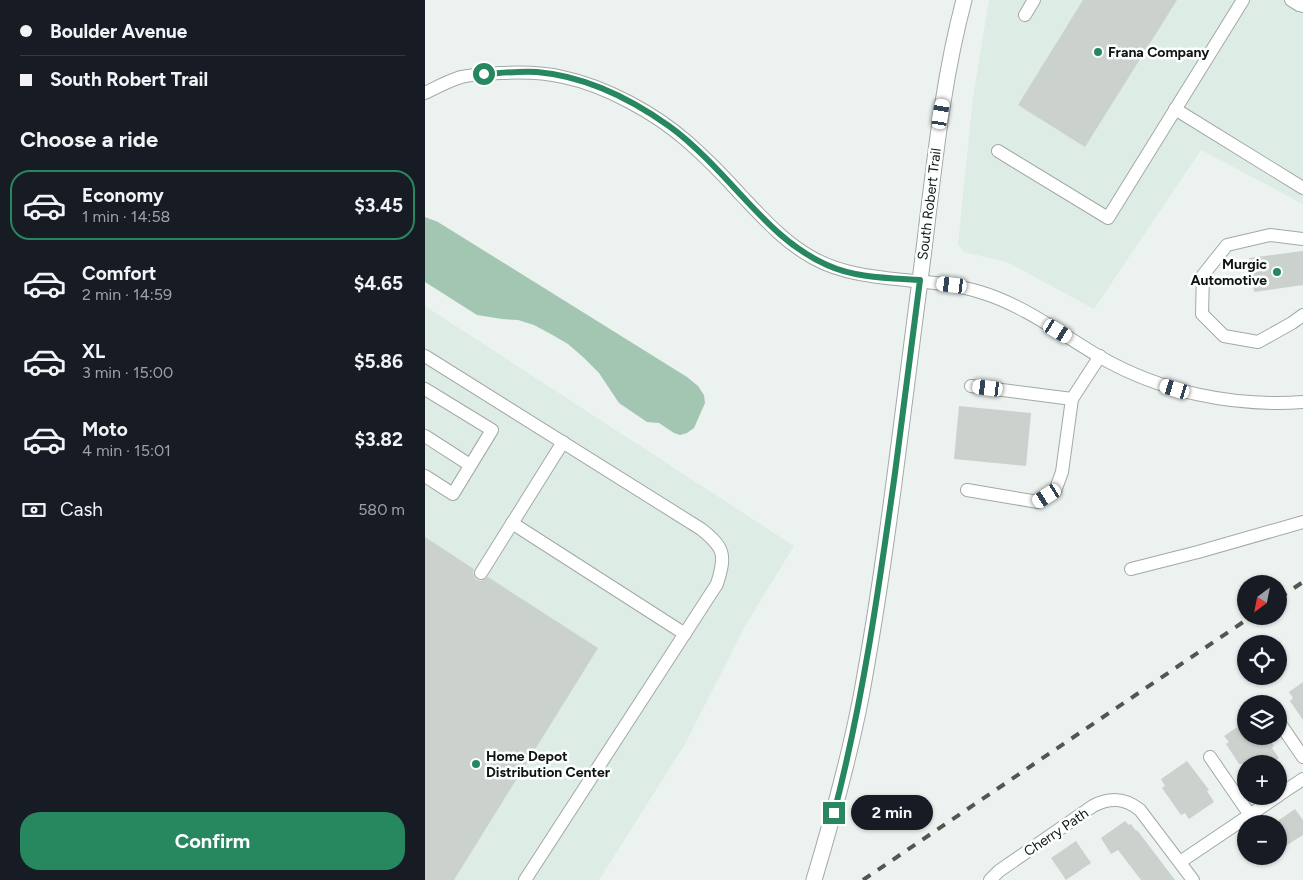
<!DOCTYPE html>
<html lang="en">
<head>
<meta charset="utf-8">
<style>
	body { margin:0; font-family:Figtree,sans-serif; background:#242831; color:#f1f3f6; height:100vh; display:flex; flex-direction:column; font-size:19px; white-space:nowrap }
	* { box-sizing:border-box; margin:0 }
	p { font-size:16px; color:#9ea1a6 }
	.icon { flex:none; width:28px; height:28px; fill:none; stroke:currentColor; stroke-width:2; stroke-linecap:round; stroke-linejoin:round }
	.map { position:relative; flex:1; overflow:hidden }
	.details { display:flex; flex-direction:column; background:#171b24; width:425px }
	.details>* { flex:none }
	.top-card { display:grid; align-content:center; height:110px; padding:0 20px; background:#171b24 }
	.needle { width:32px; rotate:212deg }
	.controls { position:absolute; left:812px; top:575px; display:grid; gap:10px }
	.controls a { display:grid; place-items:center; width:50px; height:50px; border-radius:50%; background:#171b24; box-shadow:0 1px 4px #0004; font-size:25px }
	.end { position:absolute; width:22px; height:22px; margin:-11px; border:6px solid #278860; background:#fff; box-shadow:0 0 0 2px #fff }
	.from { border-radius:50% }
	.bubble { position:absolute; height:35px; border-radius:18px; background:#171b24; box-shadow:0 1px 4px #0004; font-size:16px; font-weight:700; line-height:35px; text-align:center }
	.car { position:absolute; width:15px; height:30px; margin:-15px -8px; border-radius:6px; box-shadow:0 0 4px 1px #0007; background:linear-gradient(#fff 24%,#345 0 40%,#fff 0 76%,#345 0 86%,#fff 0) }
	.top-card b { display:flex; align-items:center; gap:18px; height:48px; font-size:19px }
	.top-card b+b { border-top:1px solid #363941 }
	.top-card i { width:12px; height:12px; background:#f1f3f6 }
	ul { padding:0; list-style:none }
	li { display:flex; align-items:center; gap:15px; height:70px; margin:0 10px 8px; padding:0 10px; border:2px solid transparent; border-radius:20px }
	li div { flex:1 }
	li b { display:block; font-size:19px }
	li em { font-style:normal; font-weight:700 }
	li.selected { border-color:#278860 }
	li>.icon { width:45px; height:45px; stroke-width:1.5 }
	h2 { padding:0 20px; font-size:22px; line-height:60px }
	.pay { display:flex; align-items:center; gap:12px; height:55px; padding:0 20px; font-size:19px }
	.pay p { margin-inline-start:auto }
	.button { display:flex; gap:10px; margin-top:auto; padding:10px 20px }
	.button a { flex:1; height:58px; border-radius:20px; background:#278860; color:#fff; font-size:20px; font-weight:700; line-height:58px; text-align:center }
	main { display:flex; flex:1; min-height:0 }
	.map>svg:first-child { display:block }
	.built { fill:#ddece4 }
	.water { fill:#a3c6b3 }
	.building { fill:#cbd2ce }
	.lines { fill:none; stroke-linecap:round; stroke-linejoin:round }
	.minor-casing { stroke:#a3a9a6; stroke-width:14 }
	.major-casing { stroke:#a3a9a6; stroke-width:17 }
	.minor { stroke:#fff; stroke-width:12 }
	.major { stroke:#fff; stroke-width:15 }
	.rail { stroke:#525653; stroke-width:4; stroke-dasharray:9 9; stroke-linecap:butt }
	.route { stroke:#278860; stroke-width:6 }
	.poi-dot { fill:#278860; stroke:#fbfffd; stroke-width:2 }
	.labels { text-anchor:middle; stroke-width:5; stroke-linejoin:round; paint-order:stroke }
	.poi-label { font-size:14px; font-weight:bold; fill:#101311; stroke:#fbfffd; text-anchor:start }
	.street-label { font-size:14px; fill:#101311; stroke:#fbfffd }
</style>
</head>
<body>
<main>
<section class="details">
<div class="top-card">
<b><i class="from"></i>Boulder Avenue</b>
<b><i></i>South Robert Trail</b>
</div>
<h2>Choose a ride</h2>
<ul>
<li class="selected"><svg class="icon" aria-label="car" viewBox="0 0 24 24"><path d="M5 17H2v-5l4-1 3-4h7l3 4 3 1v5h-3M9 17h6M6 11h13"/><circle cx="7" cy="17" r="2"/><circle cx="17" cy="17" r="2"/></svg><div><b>Economy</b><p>1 min · 14:58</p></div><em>$3.45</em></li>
<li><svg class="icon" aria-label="car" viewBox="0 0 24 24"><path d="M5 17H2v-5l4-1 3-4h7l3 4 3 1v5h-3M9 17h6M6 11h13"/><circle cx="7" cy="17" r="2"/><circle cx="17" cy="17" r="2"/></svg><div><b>Comfort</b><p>2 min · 14:59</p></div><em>$4.65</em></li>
<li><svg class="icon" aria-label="car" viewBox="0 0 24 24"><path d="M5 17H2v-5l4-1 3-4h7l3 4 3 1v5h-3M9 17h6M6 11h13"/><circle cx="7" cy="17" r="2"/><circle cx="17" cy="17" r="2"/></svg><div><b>XL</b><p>3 min · 15:00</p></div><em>$5.86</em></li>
<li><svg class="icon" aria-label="car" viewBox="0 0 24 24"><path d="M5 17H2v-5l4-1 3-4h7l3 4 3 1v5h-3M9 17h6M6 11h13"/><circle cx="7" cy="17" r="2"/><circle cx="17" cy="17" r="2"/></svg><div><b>Moto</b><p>4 min · 15:01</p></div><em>$3.82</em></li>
</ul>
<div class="pay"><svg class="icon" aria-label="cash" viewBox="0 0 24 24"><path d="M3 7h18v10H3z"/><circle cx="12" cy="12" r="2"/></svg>Cash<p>580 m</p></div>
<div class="button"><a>Confirm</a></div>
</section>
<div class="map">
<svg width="878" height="880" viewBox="0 0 878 880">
	<rect width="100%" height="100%" fill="#ecf2ef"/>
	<g class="built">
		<polygon points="564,0 878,0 878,204 776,150 669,309 582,262 539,252 533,244 548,98"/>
		<polygon points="0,306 369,546 320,626 260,744 174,880 0,880"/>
	</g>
	<polygon class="water" points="0,217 13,222 262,377 273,386 279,395 280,403 269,428 262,433 255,435 249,433 234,423 222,422 194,403 174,373 158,357 143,344 124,333 109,325 93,320 77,319 52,315 0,282"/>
	<g class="building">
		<polygon points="658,0 752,0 660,147 593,105"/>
		<polygon points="878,251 878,285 829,292 824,258"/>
		<polygon points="534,406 606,413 601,466 529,459"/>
		<polygon points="0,537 49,569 48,573 51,580 56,581 63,577 173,648 29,880 0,880"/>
		<polygon points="878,682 878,720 865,701 868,698 864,692"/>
		<polygon points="821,721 821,736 842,736 849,746 847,748 854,758 846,764 814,764 801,744 804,742 799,736"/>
		<polygon points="762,761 784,790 782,791 789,802 764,819 760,813 756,815 737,788 740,786 736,779"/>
		<polygon points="870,809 878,820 878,835 859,847 854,839 854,820"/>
		<polygon points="700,821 704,825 706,824 711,831 712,830 750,880 716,880 693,850 686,854 676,838"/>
		<polygon points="651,841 666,863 641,880 626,858"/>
	</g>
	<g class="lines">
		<defs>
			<g id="minor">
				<polyline points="866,0 874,5 878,6"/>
				<polyline points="600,15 609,0"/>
				<path d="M 0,93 C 12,87 23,81 36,77 C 49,74 62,74 75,73 C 96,72 117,72 138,77 C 181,86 230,113 263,142 C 281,158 299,176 315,194 C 338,218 359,242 388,258 C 439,286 501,275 555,292 C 599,305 636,334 675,357 C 736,392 808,407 878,402"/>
				<polyline points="750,109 878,188"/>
				<polyline points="573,151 683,218 818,0"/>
				<polyline points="878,239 845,235 802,245 778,275 777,314 799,336 833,342 867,323 878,315"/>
				<path d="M 0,356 L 276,529 C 300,548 301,555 292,584 L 100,880"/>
				<polyline points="546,386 647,399"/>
				<polyline points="0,389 67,430 28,494 0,476"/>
				<polyline points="0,436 45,465"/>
				<polyline points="542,490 613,502 630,491 637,472 647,399 675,356"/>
				<polyline points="87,523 260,634"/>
				<polyline points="706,569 773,552 878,522"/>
				<polyline points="56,573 138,442"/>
				<polyline points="854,722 878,757"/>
				<polyline points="785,757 825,815"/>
				<polyline points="854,795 878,779"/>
				<polyline points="755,862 853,796"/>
				<path d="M 565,880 L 574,871 L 668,806 C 685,797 700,798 715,810 L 768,880"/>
			</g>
			<path id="major" d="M 389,880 C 407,820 424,759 436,697 C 461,562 476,425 494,288 C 507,192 514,94 539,0"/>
		</defs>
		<use href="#minor" class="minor-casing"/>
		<use href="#major" class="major-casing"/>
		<use href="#minor" class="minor"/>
		<use href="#major" class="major"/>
		<g class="rail">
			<polyline points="854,598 878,582"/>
			<polyline points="438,880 827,616"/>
		</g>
	</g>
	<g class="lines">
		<path class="route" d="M 59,74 C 76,73 94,71 112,72 C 159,76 206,99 244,126 C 269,144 294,171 315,194 C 341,222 366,249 402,265 C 430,278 464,278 495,280 C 487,345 478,409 470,473 C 454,587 438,701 409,813"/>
	</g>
	<g class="poi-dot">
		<circle cx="673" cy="52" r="5"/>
		<circle cx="852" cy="272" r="5"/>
		<circle cx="51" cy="764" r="5"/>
	</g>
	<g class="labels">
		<g class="poi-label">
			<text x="683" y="57">Frana Company</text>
			<text x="842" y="269" text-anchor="end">Murgic<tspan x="842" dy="16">Automotive</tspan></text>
			<text x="61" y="761">Home Depot<tspan x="61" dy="16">Distribution Center</tspan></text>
		</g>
		<g class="street-label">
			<text transform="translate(504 204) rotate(-83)" y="5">South Robert Trail</text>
			<text transform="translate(631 832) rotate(-34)" y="5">Cherry Path</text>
		</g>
	</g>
</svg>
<div class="controls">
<a><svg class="needle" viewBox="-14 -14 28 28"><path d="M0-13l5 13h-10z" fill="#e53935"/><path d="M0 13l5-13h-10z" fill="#9ea1a6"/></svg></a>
<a><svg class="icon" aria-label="locate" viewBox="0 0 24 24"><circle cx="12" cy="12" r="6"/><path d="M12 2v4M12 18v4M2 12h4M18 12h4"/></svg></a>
<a><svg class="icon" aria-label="layers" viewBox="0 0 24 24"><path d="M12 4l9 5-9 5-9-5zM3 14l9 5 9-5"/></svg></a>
<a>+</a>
<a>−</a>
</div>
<i class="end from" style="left:59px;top:74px"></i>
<i class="end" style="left:409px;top:813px"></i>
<div class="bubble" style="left:426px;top:795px;width:82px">2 min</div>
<i class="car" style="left:516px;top:114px;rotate:9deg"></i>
<i class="car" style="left:527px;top:285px;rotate:277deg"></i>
<i class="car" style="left:633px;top:331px;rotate:121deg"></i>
<i class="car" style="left:563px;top:388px;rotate:277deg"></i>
<i class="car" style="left:750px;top:389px;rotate:287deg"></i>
<i class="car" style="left:622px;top:496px;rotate:237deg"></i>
</div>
</main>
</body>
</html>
